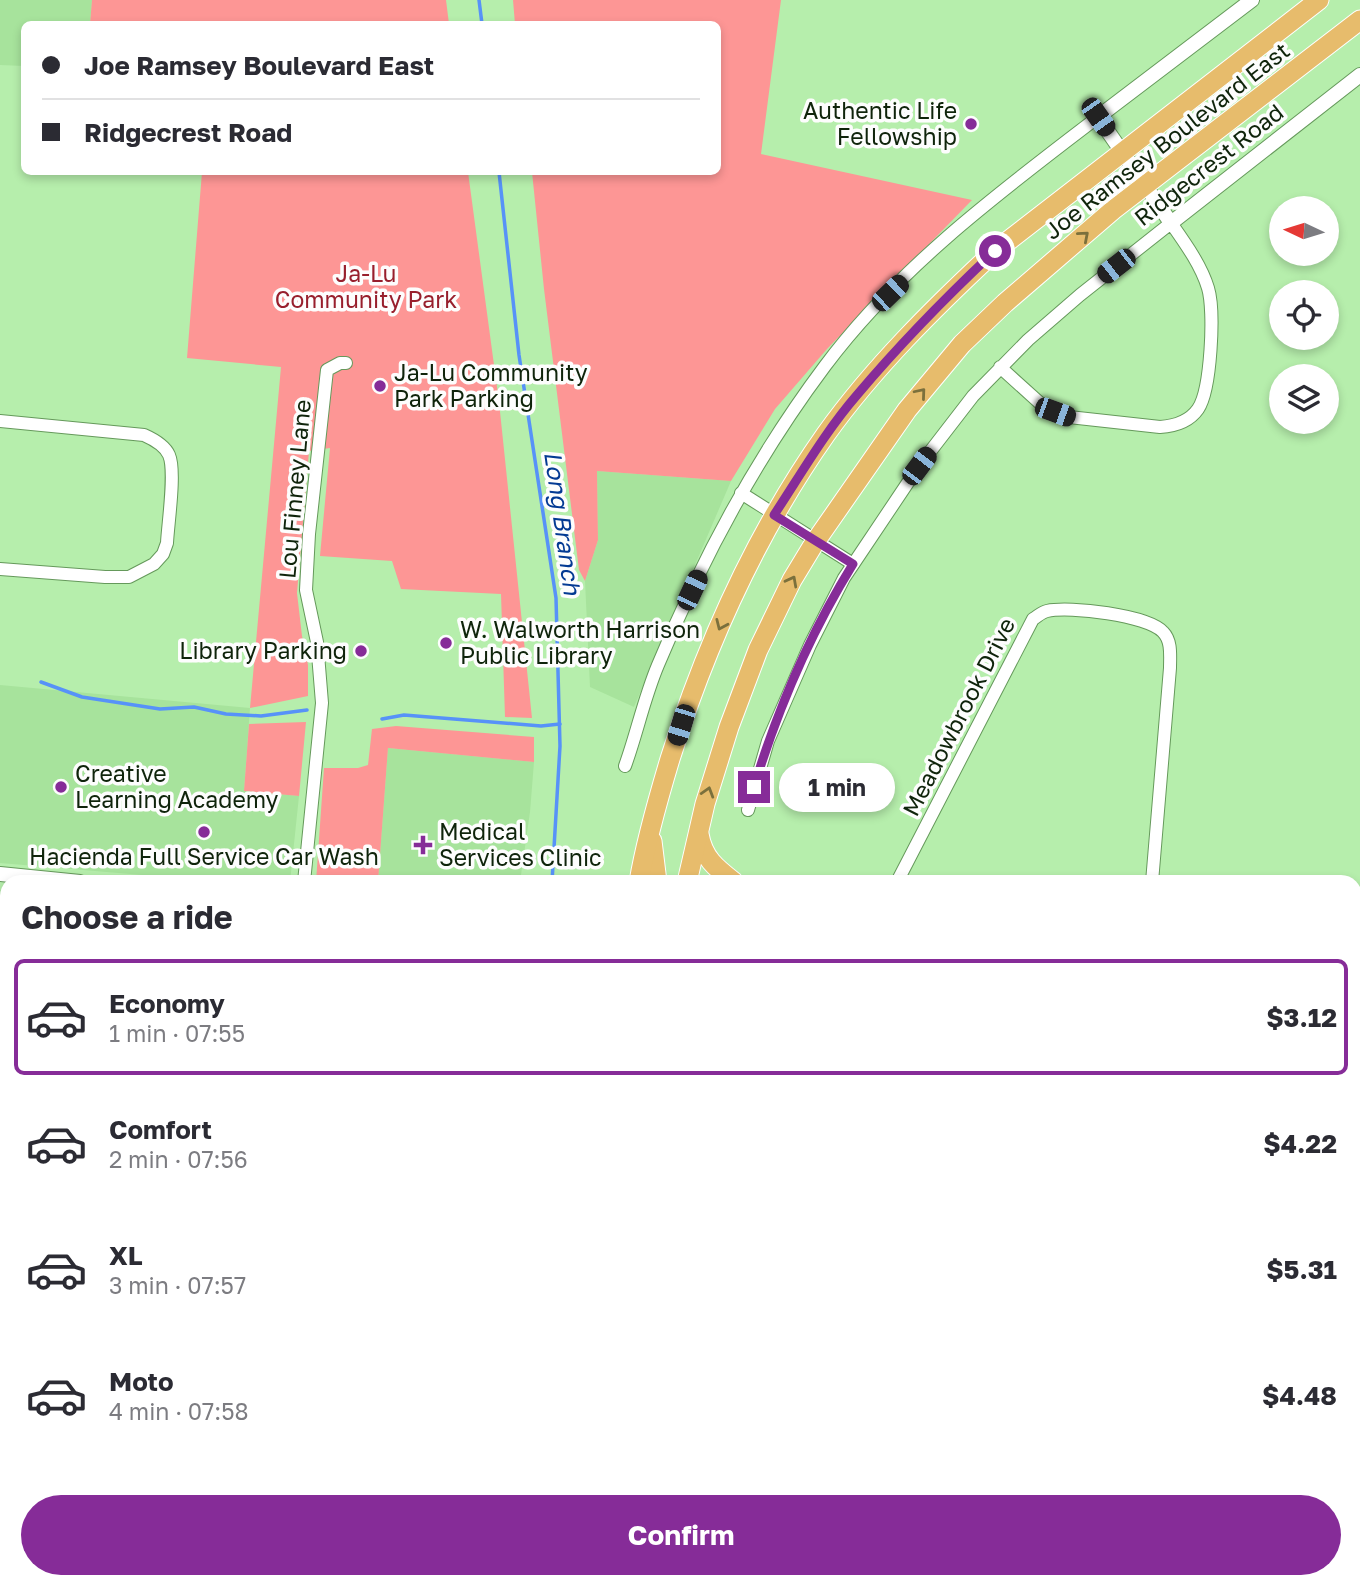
<!DOCTYPE html>
<html lang="en">
<head>
<meta charset="utf-8">
<style>
	body { margin:0; font-family:"Golos Text",sans-serif; background:#f7f7f7; color:#2b2b33; height:100vh; display:flex; flex-direction:column; font-size:26px; white-space:nowrap }
	* { box-sizing:border-box; margin:0 }
	p { font-size:23px; color:#7c7c81 }
	.icon { flex:none; width:38px; height:38px; fill:none; stroke:currentColor; stroke-width:2; stroke-linecap:round; stroke-linejoin:round }
	.map { position:relative; flex:1; overflow:hidden }
	.panel { position:absolute; left:0px; top:875px; width:1362px; height:714px; display:flex; flex-direction:column; background:#fff; border-radius:21px 21px 0 0; box-shadow:0 4px 10px #0003 }
	.panel>* { flex:none }
	.hud { position:absolute; left:21px; top:21px; width:700px; height:154px; border-radius:10px; box-shadow:0 4px 10px #0003; display:grid; align-content:center; height:154px; padding:0 21px; background:#fff }
	.needle { width:46px; rotate:274deg }
	.buttons { position:absolute; left:1269px; top:196px; display:grid; gap:14px }
	.buttons a { display:grid; place-items:center; width:70px; height:70px; border-radius:50%; background:#fff; box-shadow:0 4px 10px #0003; font-size:35px }
	.end { position:absolute; width:32px; height:32px; margin:-16px; border:9px solid #862c98; background:#fff; box-shadow:0 0 0 4px #fff }
	.from { border-radius:50% }
	.bubble { position:absolute; height:49px; border-radius:24px; background:#fff; box-shadow:0 4px 10px #0003; font-size:23px; font-weight:700; line-height:49px; text-align:center }
	.car { position:absolute; width:21px; height:42px; margin:-21px -10px; border-radius:9px; box-shadow:0 0 5px 2px #0007; background:linear-gradient(#222 24%,#8ab4d8 0 40%,#222 0 76%,#8ab4d8 0 86%,#222 0) }
	.hud b { display:flex; align-items:center; gap:24px; height:66px; font-size:26px }
	.hud b+b { border-top:2px solid #e1e1e2 }
	.hud i { width:18px; height:18px; background:#2b2b33 }
	ul { padding:0; list-style:none }
	li { display:flex; align-items:center; gap:21px; height:116px; margin:0 14px 10px; padding:0 7px; border:4px solid transparent; border-radius:10px }
	li div { flex:1 }
	li b { display:block; font-size:26px }
	li em { font-style:normal; font-weight:700 }
	li.current { border-color:#862c98 }
	li>.icon { width:63px; height:63px; stroke-width:1.5 }
	h2 { padding:0 21px; font-size:32px; line-height:84px }
	.button { display:flex; gap:14px; margin-top:auto; padding:14px 21px }
	.button a { flex:1; height:80px; border-radius:42px; background:#862c98; color:#fff; font-size:28px; font-weight:700; line-height:80px; text-align:center }
	.map>svg:first-child { display:block }
	.built { fill:#a7e39c }
	.green { fill:#fd9695 }
	.lines { fill:none; stroke-linecap:round; stroke-linejoin:round }
	.stream { stroke:#5792f8; stroke-width:3.5 }
	.minor-casing { stroke:#65995b; stroke-width:14 }
	.tertiary-casing { stroke:#65995b; stroke-width:16 }
	.primary-casing { stroke:#fff; stroke-width:21 }
	.trunk-casing { stroke:#fff; stroke-width:21 }
	.minor { stroke:#fff; stroke-width:12 }
	.tertiary { stroke:#fff; stroke-width:14 }
	.primary { stroke:#edcd91; stroke-width:19 }
	.trunk { stroke:#e7bc6c; stroke-width:19 }
	.oneway { stroke:#7b703c }
	.route { stroke:#862c98; stroke-width:9 }
	.poi-dot { fill:#862c98; stroke:#fdfdfd; stroke-width:2.5 }
	.labels { text-anchor:middle; stroke-width:7; stroke-linejoin:round; paint-order:stroke }
	.poi-label { font-size:23px; fill:#0f240b; stroke:#fdfdfd; text-anchor:start }
	.street-label { font-size:23px; fill:#0f240b; stroke:#fdfdfd }
	.park-label { font-size:23px; fill:#981f2d; stroke:#fdfdfd }
	.water-label { font-size:24px; font-style:italic; fill:#033a93; stroke:#fdfdfd }
</style>
</head>
<body>
<div class="map">
<svg width="1360" height="1589" viewBox="0 0 1360 1589">
	<rect width="100%" height="100%" fill="#b6eeac"/>
	<g class="built">
		<polygon points="0,0 92,0 90,24 24,24 24,66 0,65"/>
		<polygon points="597,471 731,481 634,707 590,687 585,581 598,540"/>
		<polygon points="0,685 250,708 244,791 299,796 290,882 225,882 0,863"/>
		<polygon points="388,748 534,762 530,812 520,882 378,882"/>
		<polygon points="0,890 7,891 7,1154 0,1153"/>
		<polygon points="1354,1146 1360,1146 1360,1265 1354,1264"/>
		<polygon points="1355,1311 1360,1312 1360,1589 1320,1589 1321,1582 1354,1582"/>
		<polygon points="265,1582 425,1582 425,1589 331,1589"/>
		<polygon points="679,1582 866,1582 876,1588 678,1589"/>
	</g>
	<g class="green">
		<polygon points="92,0 446,0 449,24 90,24"/>
		<polygon points="513,0 781,0 761,154 972,200 827,349 775,409 731,481 597,471 598,540 585,581 579,570 544,289 532,172 718,172 718,24 515,24"/>
		<polygon points="202,172 468,172 499,402 532,718 505,717 501,594 401,589 392,561 320,556 330,448 309,451 297,593 302,636 308,665 308,696 250,708 281,367 187,358"/>
		<polygon points="306,722 299,796 244,791 249,724"/>
		<polygon points="396,726 534,737 534,762 388,748 378,882 316,882 324,768 358,768 368,765 372,729"/>
		<polygon points="866,1582 1321,1582 1320,1589 876,1589"/>
	</g>
	<g class="lines">
		<g class="stream">
			<polyline points="479,0 482,24"/>
			<polyline points="499,172 519,355 556,598 560,746 552,882"/>
			<polyline points="41,682 82,697 160,709 194,707 226,714 261,716 307,710"/>
			<polyline points="382,719 404,715 541,726 560,724"/>
			<polyline points="942,1582 956,1589"/>
			<polyline points="490,1589 491,1582"/>
		</g>
		<defs>
			<g id="minor">
				<path d="M 0,421 L 144,435 C 153,439 165,446 169,455 C 176,471 168,523 167,543 L 163,554 L 154,564 L 129,577 L 105,577 L 0,569"/>
				<polyline points="741,493 853,564"/>
				<path d="M 625,766 C 637,733 644,698 658,665 C 702,559 756,458 825,366 C 899,267 1001,191 1098,117"/>
				<path d="M 748,810 L 768,741 L 810,645 L 844,578 L 919,466 L 973,396 L 1028,340 L 1080,295 L 1171,223 C 1185,243 1201,265 1208,288 C 1215,311 1211,390 1198,409 C 1189,422 1175,426 1160,427 L 1069,417 L 1055,412 L 1042,405 L 1000,367"/>
				<polyline points="304,882 322,703 317,642 306,590 309,534 327,370 340,363 346,363"/>
				<path d="M 897,882 L 1033,619 C 1038,616 1042,612 1047,611 C 1070,606 1147,615 1163,632 C 1172,641 1170,656 1170,668 L 1152,882"/>
				<polyline points="0,1304 7,1212"/>
				<polyline points="0,1426 7,1426"/>
				<polyline points="0,1572 7,1573"/>
				<polyline points="89,1582 164,1589"/>
				<polyline points="78,1589 79,1582"/>
			</g>
			<g id="tertiary">
				<polyline points="1252,0 1098,117 1171,223 1360,75"/>
				<polyline points="0,874 80,882"/>
				<polyline points="1354,935 1360,935"/>
			</g>
			<g id="primary">
				<polyline points="0,1170 7,1171"/>
				<polyline points="1354,1291 1360,1292"/>
			</g>
			<g id="trunk">
				<path d="M 699,834 C 703,858 716,868 734,882"/>
				<polyline points="652,841 657,882"/>
				<path d="M 639,882 C 646,840 658,799 670,759 C 706,645 757,532 826,434 C 874,367 935,307 995,251 L 1319,0"/>
				<polyline points="687,882 705,804 729,727 758,650 792,580 815,542 907,410 962,344 1005,303 1113,210 1360,20"/>
				<polyline points="559,1589 563,1582"/>
				<polyline points="615,1589 616,1582"/>
			</g>
		</defs>
		<use href="#minor" class="minor-casing"/>
		<use href="#tertiary" class="tertiary-casing"/>
		<use href="#primary" class="primary-casing"/>
		<use href="#trunk" class="trunk-casing"/>
		<use href="#minor" class="minor"/>
		<use href="#tertiary" class="tertiary"/>
		<use href="#primary" class="primary"/>
		<use href="#trunk" class="trunk"/>
	</g>
	<defs><path id="oneway-chevron" d="M-2-3.5L2.5 0L-2 3.5" fill="none" stroke-width="1.6" stroke-linecap="round" stroke-linejoin="round" transform="scale(1.75)"/></defs>
	<g class="oneway">
		<use href="#oneway-chevron" transform="translate(1084 236) rotate(-41)"/>
		<use href="#oneway-chevron" transform="translate(921 393) rotate(-50)"/>
		<use href="#oneway-chevron" transform="translate(792 581) rotate(-62)"/>
		<use href="#oneway-chevron" transform="translate(721 625) rotate(114)"/>
		<use href="#oneway-chevron" transform="translate(708 792) rotate(-73)"/>
	</g>
	<g class="lines">
		<path class="route" d="M 754,787 C 777,711 811,632 853,564 L 774,515 C 801,474 825,432 857,395 C 900,344 947,296 995,251"/>
	</g>
	<g class="poi-dot">
		<circle cx="971" cy="124" r="7"/>
		<circle cx="380" cy="386" r="7"/>
		<circle cx="446" cy="643" r="7"/>
		<circle cx="361" cy="651" r="7"/>
		<circle cx="61" cy="787" r="7"/>
		<circle cx="204" cy="832" r="7"/>
		<path d="M419.5 834.5h7v7h7v7h-7v7h-7v-7h-7v-7h7z"/>
	</g>
	<g class="labels">
		<g class="poi-label">
			<text x="957" y="119" text-anchor="end">Authentic Life<tspan x="957" dy="26">Fellowship</tspan></text>
			<text x="394" y="381">Ja-Lu Community<tspan x="394" dy="26">Park Parking</tspan></text>
			<text x="460" y="638">W. Walworth Harrison<tspan x="460" dy="26">Public Library</tspan></text>
			<text x="347" y="659" text-anchor="end">Library Parking</text>
			<text x="75" y="782">Creative<tspan x="75" dy="26">Learning Academy</tspan></text>
			<text x="439" y="840">Medical<tspan x="439" dy="26">Services Clinic</tspan></text>
			<text x="204" y="865" text-anchor="middle">Hacienda Full Service Car Wash</text>
		</g>
		<g class="street-label">
			<text transform="translate(1167 141) rotate(-38)" y="8">Joe Ramsey Boulevard East</text>
			<text transform="translate(1209 165) rotate(-38)" y="8">Ridgecrest Road</text>
			<text transform="translate(295 489) rotate(-85)" y="8">Lou Finney Lane</text>
			<text transform="translate(959 717) rotate(-63)" y="8">Meadowbrook Drive</text>
		</g>
		<g class="park-label">
			<text x="366" y="282">Ja-Lu<tspan x="366" dy="26">Community Park</tspan></text>
		</g>
		<g class="water-label">
			<text transform="translate(562 523) rotate(82)" y="8">Long Branch</text>
		</g>
	</g>
</svg>
<div class="buttons">
<a><svg class="needle" viewBox="-14 -14 28 28"><path d="M0-13l5 13h-10z" fill="#e53935"/><path d="M0 13l5-13h-10z" fill="#7c7c81"/></svg></a>
<a><svg class="icon" aria-label="locate" viewBox="0 0 24 24"><circle cx="12" cy="12" r="6"/><path d="M12 2v4M12 18v4M2 12h4M18 12h4"/></svg></a>
<a><svg class="icon" aria-label="layers" viewBox="0 0 24 24"><path d="M12 4l9 5-9 5-9-5zM3 14l9 5 9-5"/></svg></a>
</div>
<i class="end from" style="left:995px;top:251px"></i>
<i class="end" style="left:754px;top:787px"></i>
<div class="bubble" style="left:779px;top:763px;width:116px">1 min</div>
<i class="car" style="left:1098px;top:117px;rotate:145deg"></i>
<i class="car" style="left:1116px;top:266px;rotate:232deg"></i>
<i class="car" style="left:890px;top:293px;rotate:46deg"></i>
<i class="car" style="left:1055px;top:412px;rotate:110deg"></i>
<i class="car" style="left:919px;top:466px;rotate:37deg"></i>
<i class="car" style="left:692px;top:590px;rotate:25deg"></i>
<i class="car" style="left:681px;top:725px;rotate:197deg"></i>
<div class="hud">
<b><i class="from"></i>Joe Ramsey Boulevard East</b>
<b><i></i>Ridgecrest Road</b>
</div>
<section class="panel">
<h2>Choose a ride</h2>
<ul>
<li class="current"><svg class="icon" aria-label="car" viewBox="0 0 24 24"><path d="M5 17H2v-5l4-1 3-4h7l3 4 3 1v5h-3M9 17h6M6 11h13"/><circle cx="7" cy="17" r="2"/><circle cx="17" cy="17" r="2"/></svg><div><b>Economy</b><p>1 min · 07:55</p></div><em>$3.12</em></li>
<li><svg class="icon" aria-label="car" viewBox="0 0 24 24"><path d="M5 17H2v-5l4-1 3-4h7l3 4 3 1v5h-3M9 17h6M6 11h13"/><circle cx="7" cy="17" r="2"/><circle cx="17" cy="17" r="2"/></svg><div><b>Comfort</b><p>2 min · 07:56</p></div><em>$4.22</em></li>
<li><svg class="icon" aria-label="car" viewBox="0 0 24 24"><path d="M5 17H2v-5l4-1 3-4h7l3 4 3 1v5h-3M9 17h6M6 11h13"/><circle cx="7" cy="17" r="2"/><circle cx="17" cy="17" r="2"/></svg><div><b>XL</b><p>3 min · 07:57</p></div><em>$5.31</em></li>
<li><svg class="icon" aria-label="car" viewBox="0 0 24 24"><path d="M5 17H2v-5l4-1 3-4h7l3 4 3 1v5h-3M9 17h6M6 11h13"/><circle cx="7" cy="17" r="2"/><circle cx="17" cy="17" r="2"/></svg><div><b>Moto</b><p>4 min · 07:58</p></div><em>$4.48</em></li>
</ul>
<div class="button"><a>Confirm</a></div>
</section>
</div>
</body>
</html>
